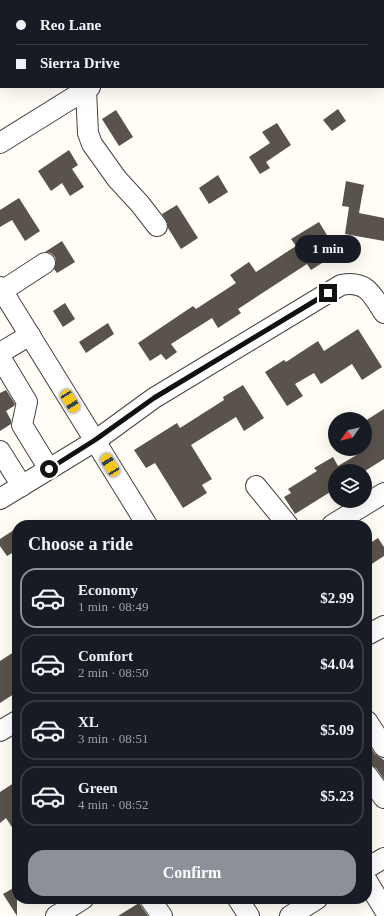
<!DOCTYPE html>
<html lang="en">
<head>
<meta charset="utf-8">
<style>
	body { margin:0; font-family:Georgia,serif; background:#20242c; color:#f1f3f6; height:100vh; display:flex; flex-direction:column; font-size:15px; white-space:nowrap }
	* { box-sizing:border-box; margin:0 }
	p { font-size:13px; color:#9ea1a6 }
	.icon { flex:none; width:22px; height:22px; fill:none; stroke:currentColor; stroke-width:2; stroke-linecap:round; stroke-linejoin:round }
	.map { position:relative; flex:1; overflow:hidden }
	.drawer { position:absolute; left:12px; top:520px; width:360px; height:384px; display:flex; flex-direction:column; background:#171b24; border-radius:16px; box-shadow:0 4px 16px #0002 }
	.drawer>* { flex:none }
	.guide { position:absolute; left:0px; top:0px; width:384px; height:88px; box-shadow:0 4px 16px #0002; display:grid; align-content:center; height:88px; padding:0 16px; background:#171b24 }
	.needle { width:26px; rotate:236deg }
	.buttons { position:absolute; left:328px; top:412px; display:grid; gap:8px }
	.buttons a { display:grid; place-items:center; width:44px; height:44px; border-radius:50%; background:#171b24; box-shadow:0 4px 16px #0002; font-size:20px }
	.end { position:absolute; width:18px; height:18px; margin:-9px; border:5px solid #111; background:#fff; box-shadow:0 0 0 2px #fff }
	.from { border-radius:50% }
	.bubble { position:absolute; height:28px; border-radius:14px; background:#171b24; box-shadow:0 4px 16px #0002; font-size:13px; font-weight:600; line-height:28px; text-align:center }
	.car { position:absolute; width:12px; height:24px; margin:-12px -6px; border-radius:5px; box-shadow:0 0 3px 1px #0007; background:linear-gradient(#f5c518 24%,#345 0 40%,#f5c518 0 76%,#345 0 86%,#f5c518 0) }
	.guide b { display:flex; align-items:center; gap:14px; height:38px; font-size:15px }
	.guide b+b { border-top:1px solid #363941 }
	.guide i { width:10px; height:10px; background:#f1f3f6 }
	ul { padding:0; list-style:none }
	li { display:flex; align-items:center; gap:12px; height:60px; margin:0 8px 6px; padding:0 8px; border:2px solid #363941; border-radius:16px }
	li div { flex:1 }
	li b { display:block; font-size:15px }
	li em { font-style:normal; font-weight:600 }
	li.selected { border-color:#8c9099 }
	li>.icon { width:36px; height:36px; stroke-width:1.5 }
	h2 { padding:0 16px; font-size:18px; line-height:48px }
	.action { display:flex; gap:8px; margin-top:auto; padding:8px 16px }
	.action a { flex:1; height:46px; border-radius:16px; background:#8c9099; color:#fff; font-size:16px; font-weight:600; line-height:46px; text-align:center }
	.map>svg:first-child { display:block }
	.building { fill:#5a524d }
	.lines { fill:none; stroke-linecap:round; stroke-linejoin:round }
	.minor-casing { stroke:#444; stroke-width:22 }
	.minor { stroke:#fff; stroke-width:20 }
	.route { stroke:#111; stroke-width:5 }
</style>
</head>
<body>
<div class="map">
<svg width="384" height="916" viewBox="0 0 384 916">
	<rect width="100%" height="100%" fill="#fffdf5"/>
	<g class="building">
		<polygon points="338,109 346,121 332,131 323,120"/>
		<polygon points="116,110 133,137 119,146 102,119"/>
		<polygon points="277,123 291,145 266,162 270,168 260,174 249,157 270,143 262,132"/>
		<polygon points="69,150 78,165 72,169 84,187 70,196 62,183 51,191 38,171"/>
		<polygon points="218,175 228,192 209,204 199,188"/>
		<polygon points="346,181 364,185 359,213 384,218 384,241 345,234 349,207 342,206"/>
		<polygon points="19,198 40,231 25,241 12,220 0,227 0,210"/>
		<polygon points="177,205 198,238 181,249 168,228 168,224 162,214"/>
		<polygon points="319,222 338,253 311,270 307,264 238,309 241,313 218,328 212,318 171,344 177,352 166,360 161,354 150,361 138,343 193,306 196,309 236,283 230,275 249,262 256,272 296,246 291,239"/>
		<polygon points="62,241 75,262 57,273 54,269 56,263 55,257 51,253 45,252"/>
		<polygon points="65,303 75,319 63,327 53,311"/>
		<polygon points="108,323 114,334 86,353 79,342"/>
		<polygon points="358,329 382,367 362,380 352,364 321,384 314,373 295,384 303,396 287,406 265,372 284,360 286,362 318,341 324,351"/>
		<polygon points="243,385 264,418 244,431 236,417 191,445 212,479 202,485 207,493 183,508 155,463 146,468 134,450 177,423 180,428 224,400 223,397"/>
		<polygon points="6,390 15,404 14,406 6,411 11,420 11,424 0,431 0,393"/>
		<polygon points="384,409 384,459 365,471 335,471 335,489 295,514 284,497 291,493 288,489 317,471 314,468 333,457 338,466 360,453 357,449 365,449 365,421"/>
		<polygon points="17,528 17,550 7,556 0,546 0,539"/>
		<polygon points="378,538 384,547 384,556 367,567 367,545"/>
		<polygon points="17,650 17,692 0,703 0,661"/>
		<polygon points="367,742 375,754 384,760 384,779 376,768 367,763"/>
		<polygon points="17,781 17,835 6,818 0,823 0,792"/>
		<polygon points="17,886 17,916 3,894"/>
		<polygon points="139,903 148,916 118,916"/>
	</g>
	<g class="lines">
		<defs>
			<g id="minor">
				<polyline points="308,0 308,1"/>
				<polyline points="228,1 230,0"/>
				<polyline points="273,1 273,0"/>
				<polyline points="86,90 88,133 92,144 117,179 140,204 157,226"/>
				<polyline points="0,143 90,87"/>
				<polyline points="0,287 147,525"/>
				<polyline points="2,291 45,263"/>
				<polyline points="0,353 30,335"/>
				<polyline points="0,357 27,402 22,425 49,469"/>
				<polyline points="0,451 22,486"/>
				<polyline points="256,486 288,525"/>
				<path d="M 0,499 L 95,441 L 154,398 L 341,285 C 366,280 372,294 384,313"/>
				<polyline points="332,525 384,493"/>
				<polyline points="367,635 384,626"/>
				<polyline points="367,721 384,747"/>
				<polyline points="0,731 17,721"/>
				<polyline points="367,775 384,798"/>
				<polyline points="367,868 384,858"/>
				<polyline points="367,881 384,909"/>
				<polyline points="150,899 162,916"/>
				<polyline points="238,899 249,916"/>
				<polyline points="56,916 83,899"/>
				<polyline points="290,916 317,899"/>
			</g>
		</defs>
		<use href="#minor" class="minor-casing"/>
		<use href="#minor" class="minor"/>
	</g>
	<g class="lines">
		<polyline class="route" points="49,469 95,440 154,398 328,293"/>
	</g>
</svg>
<div class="buttons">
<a><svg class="needle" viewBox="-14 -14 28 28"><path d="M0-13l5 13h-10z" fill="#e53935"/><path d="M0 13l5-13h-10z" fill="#9ea1a6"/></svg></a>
<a><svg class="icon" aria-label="layers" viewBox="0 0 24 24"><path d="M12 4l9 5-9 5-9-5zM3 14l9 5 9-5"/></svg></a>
</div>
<i class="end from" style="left:49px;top:469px"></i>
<i class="end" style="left:328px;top:293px"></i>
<div class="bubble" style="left:295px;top:235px;width:66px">1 min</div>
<i class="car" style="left:70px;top:401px;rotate:148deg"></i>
<i class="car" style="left:110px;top:465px;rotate:328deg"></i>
<div class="guide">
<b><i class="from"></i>Reo Lane</b>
<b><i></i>Sierra Drive</b>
</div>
<section class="drawer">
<h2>Choose a ride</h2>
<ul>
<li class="selected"><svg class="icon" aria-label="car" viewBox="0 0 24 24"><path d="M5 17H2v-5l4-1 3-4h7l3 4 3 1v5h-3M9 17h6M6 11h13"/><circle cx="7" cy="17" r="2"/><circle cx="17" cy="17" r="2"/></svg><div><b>Economy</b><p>1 min · 08:49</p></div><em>$2.99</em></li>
<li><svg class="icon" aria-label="car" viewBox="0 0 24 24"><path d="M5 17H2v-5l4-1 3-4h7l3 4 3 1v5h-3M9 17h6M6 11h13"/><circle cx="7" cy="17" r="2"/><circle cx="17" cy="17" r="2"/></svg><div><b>Comfort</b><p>2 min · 08:50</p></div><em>$4.04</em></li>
<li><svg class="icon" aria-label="car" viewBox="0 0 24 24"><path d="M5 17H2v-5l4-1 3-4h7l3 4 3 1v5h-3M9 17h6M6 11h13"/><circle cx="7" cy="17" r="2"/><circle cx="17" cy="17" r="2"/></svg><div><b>XL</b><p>3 min · 08:51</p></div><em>$5.09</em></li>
<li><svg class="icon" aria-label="car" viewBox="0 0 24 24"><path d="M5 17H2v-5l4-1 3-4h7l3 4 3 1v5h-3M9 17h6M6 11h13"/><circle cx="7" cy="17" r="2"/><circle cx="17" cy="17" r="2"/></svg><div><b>Green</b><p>4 min · 08:52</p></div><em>$5.23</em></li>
</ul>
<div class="action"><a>Confirm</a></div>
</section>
</div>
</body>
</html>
